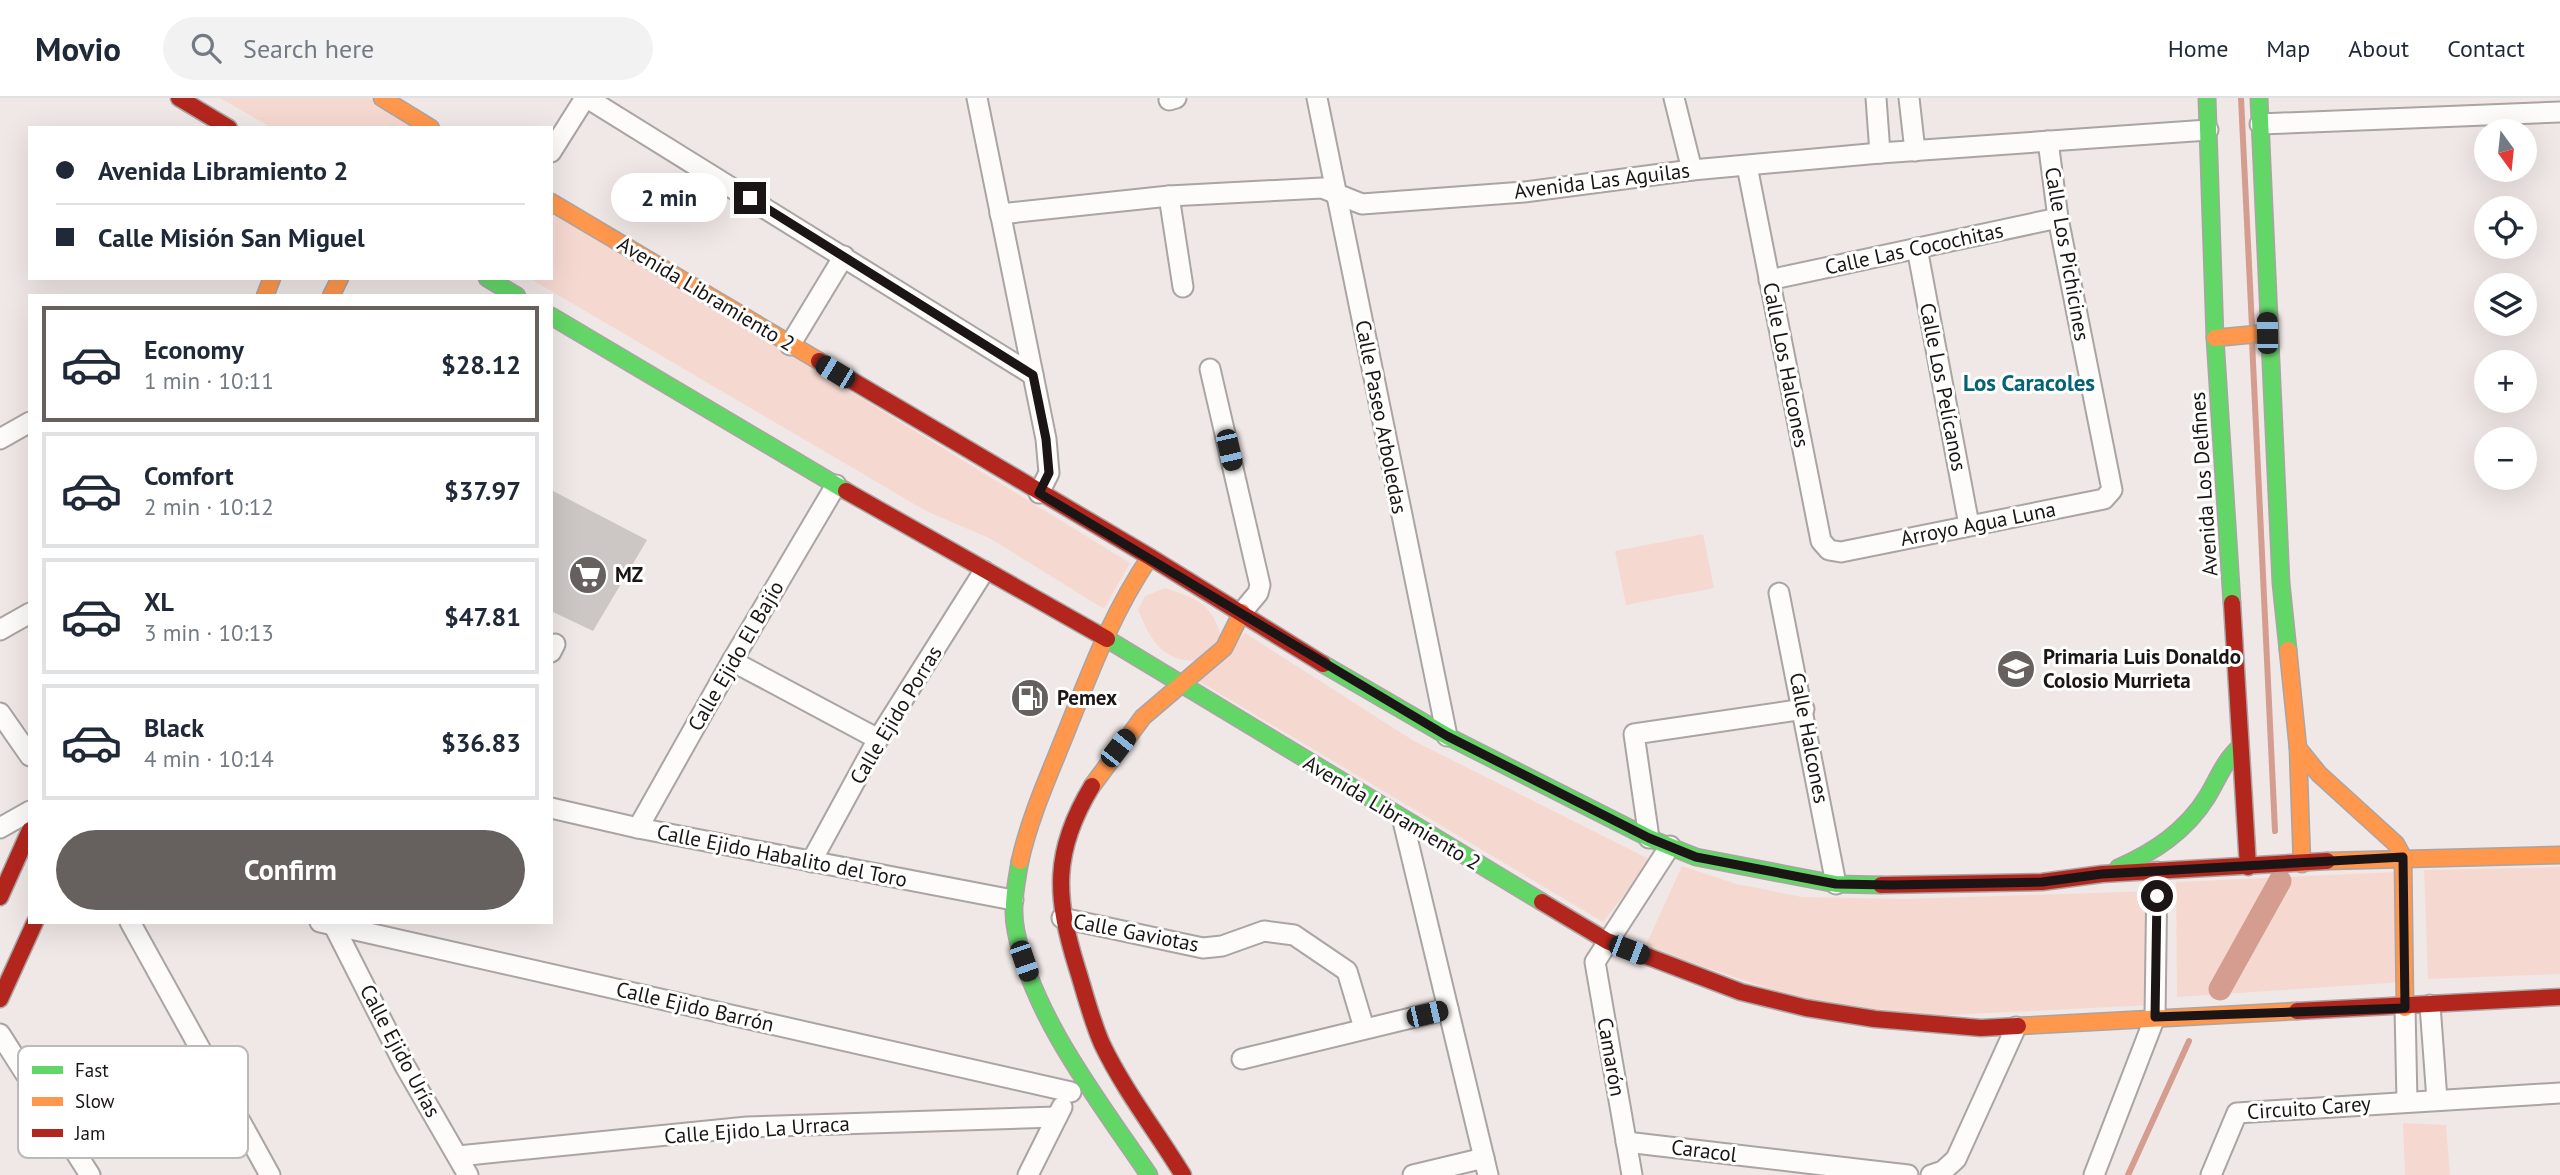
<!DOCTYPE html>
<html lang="en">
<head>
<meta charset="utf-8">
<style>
	body { margin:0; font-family:"PT Sans",sans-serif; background:#f2f2f3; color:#1f2937; height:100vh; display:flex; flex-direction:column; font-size:26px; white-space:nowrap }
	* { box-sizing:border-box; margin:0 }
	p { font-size:23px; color:#747a83 }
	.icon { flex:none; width:38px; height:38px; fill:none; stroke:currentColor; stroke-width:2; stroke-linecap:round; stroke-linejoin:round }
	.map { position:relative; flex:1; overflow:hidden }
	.details { position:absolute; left:28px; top:196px; width:525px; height:630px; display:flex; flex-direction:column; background:#fff; border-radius:0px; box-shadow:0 7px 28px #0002 }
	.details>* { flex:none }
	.top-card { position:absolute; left:28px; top:28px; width:525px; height:154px; border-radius:0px; box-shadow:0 7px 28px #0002; display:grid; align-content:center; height:154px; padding:0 28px; background:#fff }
	.needle { width:46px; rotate:165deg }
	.fabs { position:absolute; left:2474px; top:21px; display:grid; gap:14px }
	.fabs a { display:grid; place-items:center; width:63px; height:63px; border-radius:50%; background:#fff; box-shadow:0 7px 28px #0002; font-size:35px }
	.end { position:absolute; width:32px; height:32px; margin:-16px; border:9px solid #1b1615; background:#fff; box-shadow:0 0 0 4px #fff }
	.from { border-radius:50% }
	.bubble { position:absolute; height:49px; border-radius:24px; background:#fff; box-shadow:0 7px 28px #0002; font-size:23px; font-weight:700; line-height:49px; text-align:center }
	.car { position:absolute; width:21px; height:42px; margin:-21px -10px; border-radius:9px; box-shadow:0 0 5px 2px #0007; background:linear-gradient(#222 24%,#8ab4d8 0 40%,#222 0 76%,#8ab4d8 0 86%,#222 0) }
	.top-card b { display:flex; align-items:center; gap:24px; height:66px; font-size:26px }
	.top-card b+b { border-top:2px solid #e0e1e3 }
	.top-card i { width:18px; height:18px; background:#1f2937 }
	ul { padding:12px 0 0; list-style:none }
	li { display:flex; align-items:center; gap:21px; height:116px; margin:0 14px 10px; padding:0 14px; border:4px solid #e0e1e3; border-radius:0px }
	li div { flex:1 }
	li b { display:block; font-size:26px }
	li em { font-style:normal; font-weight:700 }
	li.current { border-color:#66605e }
	li>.icon { width:63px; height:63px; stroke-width:1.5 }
	.button { display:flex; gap:14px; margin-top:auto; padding:14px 28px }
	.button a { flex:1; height:80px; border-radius:42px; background:#66605e; color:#fff; font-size:28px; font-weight:700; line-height:80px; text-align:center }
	header { display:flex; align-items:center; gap:42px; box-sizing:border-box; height:98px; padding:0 35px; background:#fff; border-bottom:2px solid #e0e1e3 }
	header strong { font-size:33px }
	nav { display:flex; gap:38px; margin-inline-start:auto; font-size:24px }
	.search { width:490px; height:63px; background:#f2f2f3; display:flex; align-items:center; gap:18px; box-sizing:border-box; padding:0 24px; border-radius:38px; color:#747a83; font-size:26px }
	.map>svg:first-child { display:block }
	.green { fill:#f5d9d1 }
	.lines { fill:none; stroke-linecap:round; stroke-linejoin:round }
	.stream { stroke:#d49d8f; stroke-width:6 }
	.canal { stroke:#d49d8f; stroke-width:23 }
	.building { fill:#ccc6c4 }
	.street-casing { stroke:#aaa4a2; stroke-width:23 }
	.fast-casing { stroke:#aaa4a2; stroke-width:19 }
	.slow-casing { stroke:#aaa4a2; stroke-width:19 }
	.jam-casing { stroke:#aaa4a2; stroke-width:19 }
	.street { stroke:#fdfcfb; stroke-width:19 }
	.fast { stroke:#63d668; stroke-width:16 }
	.slow { stroke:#ff974d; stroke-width:16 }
	.jam { stroke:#b3261e; stroke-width:16 }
	.route { stroke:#1b1615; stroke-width:9 }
	.labels { text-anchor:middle; stroke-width:6; stroke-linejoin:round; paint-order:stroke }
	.street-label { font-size:21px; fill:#1b1615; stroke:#fff }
	.poi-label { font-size:21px; font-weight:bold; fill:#1b1615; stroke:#fff; text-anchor:start }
	.neighbourhood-label { font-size:23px; font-weight:bold; fill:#046374; stroke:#fff }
	.key { fill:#fff; stroke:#bbb9b9; stroke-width:2 }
	.key-label { font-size:19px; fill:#1b1615 }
</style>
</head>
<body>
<header>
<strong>Movio</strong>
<div class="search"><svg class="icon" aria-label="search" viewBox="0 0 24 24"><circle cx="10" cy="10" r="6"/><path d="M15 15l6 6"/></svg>Search here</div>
<nav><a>Home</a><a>Map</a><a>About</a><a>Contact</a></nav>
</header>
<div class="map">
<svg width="2560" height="1077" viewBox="0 0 2560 1077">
	<rect width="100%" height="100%" fill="#f0e8e6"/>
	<g class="green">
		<polygon points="220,0 369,0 419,30 272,30"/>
		<polygon points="551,110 1130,465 1104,511 991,441 926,413 529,180 551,180"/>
		<polygon points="1703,436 1714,490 1626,507 1615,453"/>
		<path d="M 1165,490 C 1197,501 1212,505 1221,539 L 1203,562 C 1165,567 1151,544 1138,512 L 1145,498 Z"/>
		<polygon points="1245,535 1414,643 1651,762 1603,824 1197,582"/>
		<polygon points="1682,768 1737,786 1802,799 1906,801 2152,793 2152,907 1930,918 1802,902 1645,849"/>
		<polygon points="2560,769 2560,876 2428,881 2424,772"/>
		<polygon points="2395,774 2403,884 2177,899 2176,784"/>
		<polygon points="2403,1025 2446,1027 2450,1077 2405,1077"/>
	</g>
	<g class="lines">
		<g class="stream">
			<polyline points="2241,0 2252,229"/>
			<polyline points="2252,243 2275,733"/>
			<polyline points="2128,1077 2189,943"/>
		</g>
		<polyline class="canal" points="2220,891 2280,783"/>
	</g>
	<polygon class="building" points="551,392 647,442 593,533 551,513"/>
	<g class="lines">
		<defs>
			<g id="street">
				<polyline points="587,0 1033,277"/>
				<polyline points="977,0 1046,341 1049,375 1039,395"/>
				<polyline points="1317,0 1447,638"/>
				<polyline points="1674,0 1692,72"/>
				<polyline points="1876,0 1880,55"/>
				<polyline points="1909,0 1915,53"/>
				<polyline points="1169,2 1176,0"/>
				<polyline points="2260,26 2560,14"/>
				<polyline points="551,54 585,0"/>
				<polyline points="1747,68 1821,443 1829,452 1841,454 2104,401 2112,392 2058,120 2048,43"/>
				<polyline points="1169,98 1183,189"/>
				<polyline points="1000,116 1169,98 1322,90 1362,106 1524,94 1692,72 1880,55 2208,32"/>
				<polyline points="1917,150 1969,427"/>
				<polyline points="1769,182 2058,120"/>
				<polyline points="790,247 844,158"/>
				<polyline points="1210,271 1260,487 1258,495 1242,514"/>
				<polyline points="0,341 30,324"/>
				<polyline points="1779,495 1836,786"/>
				<polyline points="0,532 30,515"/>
				<polyline points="551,554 555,546"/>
				<polyline points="732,563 878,641"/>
				<polyline points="0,615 30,658"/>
				<polyline points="551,710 638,730 1013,802"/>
				<polyline points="1403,723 1488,1077"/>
				<polyline points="0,730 30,713"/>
				<polyline points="638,730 732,563 836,387"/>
				<polyline points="1649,740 1634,636 1804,611"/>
				<polyline points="811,764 878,641 984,473"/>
				<polyline points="1062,820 1203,850 1222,848 1264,833 1294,837 1347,873 1364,930"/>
				<polyline points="130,824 270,1077"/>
				<polyline points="320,824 1071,994"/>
				<polyline points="334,828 405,968 468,1077"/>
				<polyline points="2430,907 2437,1002"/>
				<polyline points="2405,910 2407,1003"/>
				<polyline points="0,936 90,1077"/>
				<polyline points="1242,961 1448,911"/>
				<polyline points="1626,1044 1908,1077"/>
				<polyline points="458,1058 747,1029 1057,1019"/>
				<polyline points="1028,1077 1062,1009"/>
				<polyline points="1413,1077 1484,1060"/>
				<polyline points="1632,1077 1595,864 1670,748"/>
				<polyline points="1931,1077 1943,1073 1956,1061 2016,929"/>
				<polyline points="2094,1077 2155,919 2157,774"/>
				<polyline points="2211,1077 2237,1015 2560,995"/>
			</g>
			<g id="fast">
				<polyline points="2207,0 2215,240 2232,505"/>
				<polyline points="2259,0 2281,485 2288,552"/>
				<polyline points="487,180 517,198"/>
				<polyline points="551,218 846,393"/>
				<polyline points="1107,541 1542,804"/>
				<polyline points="1323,566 1447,638 1649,740 1696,759 1836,786 1881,787"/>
				<path d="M 1020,763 C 1016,786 1011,810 1016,833 C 1032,918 1101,1006 1149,1077"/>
				<path d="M 2118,770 C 2154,754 2186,733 2207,699 C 2218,681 2224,663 2240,649"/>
			</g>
			<g id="slow">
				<polyline points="382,0 431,30"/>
				<polyline points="551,104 819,263"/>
				<polyline points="265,198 272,180"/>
				<polyline points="331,198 340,180"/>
				<polyline points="2215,240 2267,235"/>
				<polyline points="2288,552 2298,650 2302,766"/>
				<polyline points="2298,650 2319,676 2396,746 2403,759 2405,910"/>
				<polyline points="1092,688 1143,619 1224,550 1242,514"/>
				<path d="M 1020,763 C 1030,718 1050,675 1067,632 C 1091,572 1113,513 1150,459"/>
				<polyline points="2327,763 2560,757"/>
				<polyline points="2018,928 2297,913"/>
			</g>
			<g id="jam">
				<polyline points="179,0 229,30"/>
				<polyline points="819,263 1150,459 1323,566"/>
				<polyline points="846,393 1107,541"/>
				<polyline points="2232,505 2248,769"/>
				<path d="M 1092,688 C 1052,754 1055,799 1077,870 C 1085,895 1091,921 1102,946 C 1124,992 1156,1033 1183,1077"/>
				<polyline points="1881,787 2042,784 2102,776 2327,763"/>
				<polyline points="0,799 30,732"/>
				<polyline points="1542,804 1607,843 1741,894 1806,910 1875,921 1981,930 2018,928"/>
				<polyline points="0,901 35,824"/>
				<polyline points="2297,913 2560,899"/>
			</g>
		</defs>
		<use href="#street" class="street-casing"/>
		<use href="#fast" class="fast-casing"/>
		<use href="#slow" class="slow-casing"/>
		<use href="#jam" class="jam-casing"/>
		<use href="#street" class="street"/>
		<use href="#fast" class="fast"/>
		<use href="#slow" class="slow"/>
		<use href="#jam" class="jam"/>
	</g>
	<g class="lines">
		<polyline class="route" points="750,100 1033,277 1046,341 1049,375 1039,395 1447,638 1649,740 1696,759 1836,786 1891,787 2042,784 2102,776 2403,759 2405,910 2155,919 2157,798"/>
	</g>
	<defs>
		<symbol id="supermarket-disc" viewBox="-11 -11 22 22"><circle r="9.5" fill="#66605e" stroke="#fff"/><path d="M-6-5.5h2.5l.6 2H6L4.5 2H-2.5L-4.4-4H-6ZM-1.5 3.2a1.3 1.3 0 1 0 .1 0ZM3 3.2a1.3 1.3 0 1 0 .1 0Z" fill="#fff"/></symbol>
		<symbol id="school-disc" viewBox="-11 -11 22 22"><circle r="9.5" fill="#66605e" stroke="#fff"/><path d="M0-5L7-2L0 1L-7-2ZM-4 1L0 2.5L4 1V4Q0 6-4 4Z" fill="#fff"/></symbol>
		<symbol id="fuel-disc" viewBox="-11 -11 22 22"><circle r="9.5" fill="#66605e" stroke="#fff"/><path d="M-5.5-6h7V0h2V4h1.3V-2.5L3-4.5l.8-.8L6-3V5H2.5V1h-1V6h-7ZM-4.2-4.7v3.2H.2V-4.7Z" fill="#fff"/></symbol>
	</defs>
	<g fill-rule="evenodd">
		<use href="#supermarket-disc" x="566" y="455" width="44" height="44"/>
		<use href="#school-disc" x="1994" y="549" width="44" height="44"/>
		<use href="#fuel-disc" x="1008" y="578" width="44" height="44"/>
	</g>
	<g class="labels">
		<g class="street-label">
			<text transform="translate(1602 83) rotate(-7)" y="7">Avenida Las Aguilas</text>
			<text transform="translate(1914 151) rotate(-12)" y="7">Calle Las Cocochitas</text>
			<text transform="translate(2067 156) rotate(80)" y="7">Calle Los Pichicines</text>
			<text transform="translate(706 196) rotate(31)" y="7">Avenida Libramiento 2</text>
			<text transform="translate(1786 267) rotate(79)" y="7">Calle Los Halcones</text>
			<text transform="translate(1943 289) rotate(79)" y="7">Calle Los Pelícanos</text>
			<text transform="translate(1381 319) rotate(79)" y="7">Calle Paseo Arboledas</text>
			<text transform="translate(2204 386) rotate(-94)" y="7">Avenida Los Delfines</text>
			<text transform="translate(1978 426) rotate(-11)" y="7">Arroyo Agua Luna</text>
			<text transform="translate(736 558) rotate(-60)" y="7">Calle Ejido El Bajío</text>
			<text transform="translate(896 617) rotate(-59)" y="7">Calle Ejido Porras</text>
			<text transform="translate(1809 640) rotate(79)" y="7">Calle Halcones</text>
			<text transform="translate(1392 715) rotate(31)" y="7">Avenida Libramiento 2</text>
			<text transform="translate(782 758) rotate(11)" y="7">Calle Ejido Habalito del Toro</text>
			<text transform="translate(1136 835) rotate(11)" y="7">Calle Gaviotas</text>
			<text transform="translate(695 909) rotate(13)" y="7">Calle Ejido Barrón</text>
			<text transform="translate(400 953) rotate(62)" y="7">Calle Ejido Urías</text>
			<text transform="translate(1611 959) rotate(80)" y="7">Camarón</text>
			<text transform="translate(2309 1010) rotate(-4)" y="7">Circuito Carey</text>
			<text transform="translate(757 1032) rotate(-4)" y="7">Calle Ejido La Urraca</text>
			<text transform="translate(1704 1053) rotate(7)" y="7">Caracol</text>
		</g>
		<g class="poi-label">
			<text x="615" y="484">MZ</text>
			<text x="2043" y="566">Primaria Luis Donaldo<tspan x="2043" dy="24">Colosio Murrieta</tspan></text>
			<text x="1057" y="607">Pemex</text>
		</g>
		<g class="neighbourhood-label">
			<text x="2029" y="293">Los Caracoles</text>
		</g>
	</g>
	<rect x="18" y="948" width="230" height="112" rx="10" class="key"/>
	<rect x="32" y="968" width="31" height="8" fill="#63d668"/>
	<rect x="32" y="999" width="31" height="9" fill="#ff974d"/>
	<rect x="32" y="1031" width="31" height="8" fill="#b3261e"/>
	<g class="key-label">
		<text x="75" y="979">Fast</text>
		<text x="75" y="1010">Slow</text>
		<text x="75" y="1042">Jam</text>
	</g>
</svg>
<div class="fabs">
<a><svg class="needle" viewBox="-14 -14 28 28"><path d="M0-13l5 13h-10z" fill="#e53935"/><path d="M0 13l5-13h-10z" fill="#747a83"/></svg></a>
<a><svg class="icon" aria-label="locate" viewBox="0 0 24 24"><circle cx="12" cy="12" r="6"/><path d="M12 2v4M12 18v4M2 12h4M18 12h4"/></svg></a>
<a><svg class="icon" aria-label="layers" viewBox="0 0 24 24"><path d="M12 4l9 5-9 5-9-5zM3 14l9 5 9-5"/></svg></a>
<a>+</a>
<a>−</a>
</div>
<i class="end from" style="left:2157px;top:798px"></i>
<i class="end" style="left:750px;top:100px"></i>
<div class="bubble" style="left:611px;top:75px;width:116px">2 min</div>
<i class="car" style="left:2267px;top:235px;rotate:359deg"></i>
<i class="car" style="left:835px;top:274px;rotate:301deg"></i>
<i class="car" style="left:1229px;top:352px;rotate:167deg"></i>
<i class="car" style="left:1118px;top:650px;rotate:38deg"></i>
<i class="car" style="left:1629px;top:852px;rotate:111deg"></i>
<i class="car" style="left:1024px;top:863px;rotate:161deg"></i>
<i class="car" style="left:1427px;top:916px;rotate:77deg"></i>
<div class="top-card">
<b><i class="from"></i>Avenida Libramiento 2</b>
<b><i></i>Calle Misión San Miguel</b>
</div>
<section class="details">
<ul>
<li class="current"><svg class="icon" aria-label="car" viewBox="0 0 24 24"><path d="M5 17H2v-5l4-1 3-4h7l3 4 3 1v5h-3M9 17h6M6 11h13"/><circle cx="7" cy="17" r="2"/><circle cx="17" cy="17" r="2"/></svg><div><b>Economy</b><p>1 min · 10:11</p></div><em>$28.12</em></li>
<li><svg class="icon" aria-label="car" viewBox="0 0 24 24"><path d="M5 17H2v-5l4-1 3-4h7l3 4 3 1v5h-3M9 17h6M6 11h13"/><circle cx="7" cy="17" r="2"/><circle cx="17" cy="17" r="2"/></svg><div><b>Comfort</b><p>2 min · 10:12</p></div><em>$37.97</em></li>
<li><svg class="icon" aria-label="car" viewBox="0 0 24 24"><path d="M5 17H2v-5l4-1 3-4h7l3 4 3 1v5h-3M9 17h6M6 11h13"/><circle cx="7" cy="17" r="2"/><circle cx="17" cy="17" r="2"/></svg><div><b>XL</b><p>3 min · 10:13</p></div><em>$47.81</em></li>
<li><svg class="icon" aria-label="car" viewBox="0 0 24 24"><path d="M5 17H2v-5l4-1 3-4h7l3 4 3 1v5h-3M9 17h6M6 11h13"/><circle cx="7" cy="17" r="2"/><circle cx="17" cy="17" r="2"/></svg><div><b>Black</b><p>4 min · 10:14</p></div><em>$36.83</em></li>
</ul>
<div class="button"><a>Confirm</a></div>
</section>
</div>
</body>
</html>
